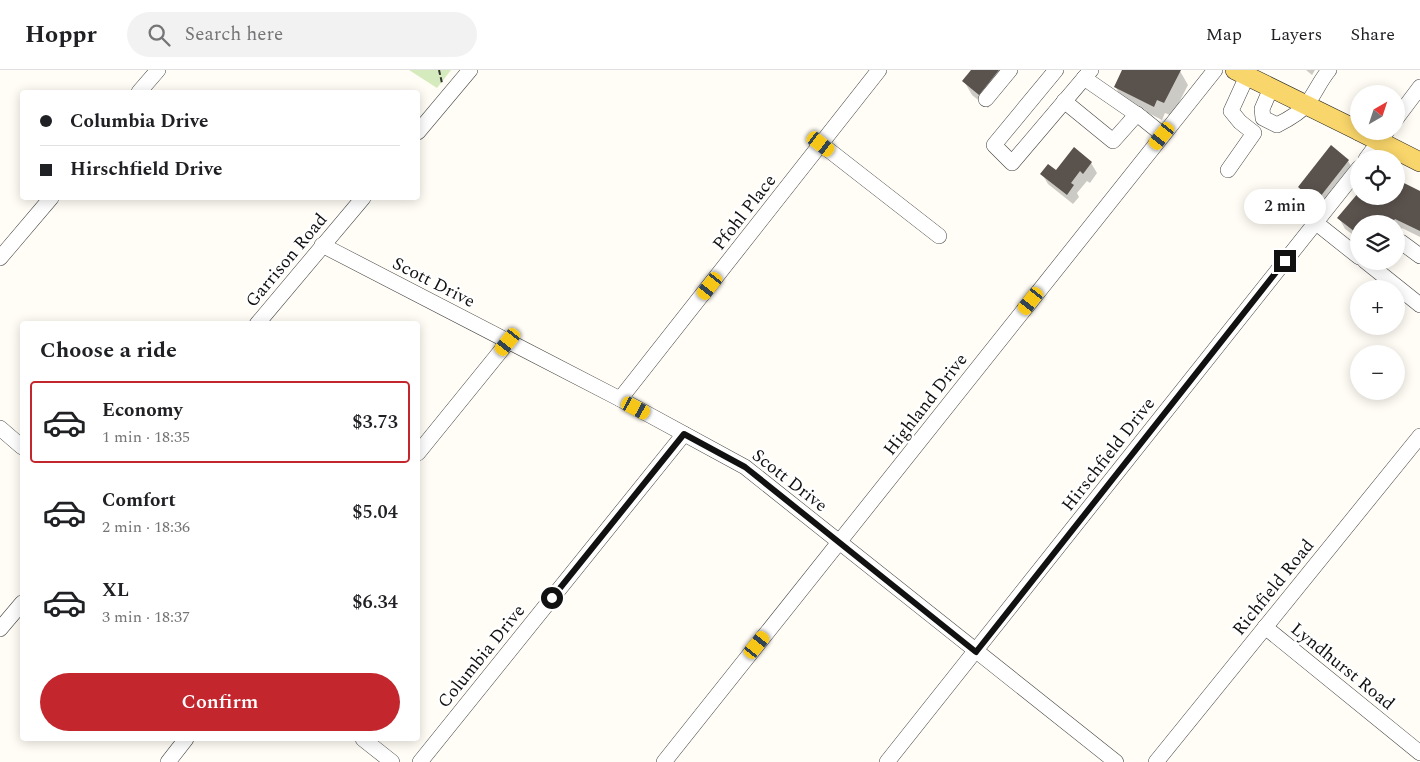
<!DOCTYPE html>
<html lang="en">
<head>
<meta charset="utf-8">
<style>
	body { margin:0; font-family:Spectral,serif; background:#f2f2f2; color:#202124; height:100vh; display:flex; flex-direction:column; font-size:19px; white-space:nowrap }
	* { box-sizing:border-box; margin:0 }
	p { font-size:16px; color:#757577 }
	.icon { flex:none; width:28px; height:28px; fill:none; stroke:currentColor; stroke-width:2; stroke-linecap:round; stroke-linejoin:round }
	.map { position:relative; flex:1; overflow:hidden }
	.details { position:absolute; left:20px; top:251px; width:400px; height:420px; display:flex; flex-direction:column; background:#fff; border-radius:5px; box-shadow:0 2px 12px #0003 }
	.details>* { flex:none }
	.guide { position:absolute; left:20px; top:20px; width:400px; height:110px; border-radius:5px; box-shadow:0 2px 12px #0003; display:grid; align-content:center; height:110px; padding:0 20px; background:#fff }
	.needle { width:32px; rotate:39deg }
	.tools { position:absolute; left:1350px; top:15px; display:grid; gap:10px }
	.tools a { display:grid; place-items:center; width:55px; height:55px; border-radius:50%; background:#fff; box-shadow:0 2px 12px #0003; font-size:25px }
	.end { position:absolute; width:22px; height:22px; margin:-11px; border:6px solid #111; background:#fff; box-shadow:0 0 0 2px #fff }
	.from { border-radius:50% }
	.bubble { position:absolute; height:35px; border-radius:18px; background:#fff; box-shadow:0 2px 12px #0003; font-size:16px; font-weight:600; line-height:35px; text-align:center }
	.car { position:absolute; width:15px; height:30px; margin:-15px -8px; border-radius:6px; box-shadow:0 0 4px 1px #0007; background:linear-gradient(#f5c518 24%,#345 0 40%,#f5c518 0 76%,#345 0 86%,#f5c518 0) }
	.guide b { display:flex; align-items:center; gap:18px; height:48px; font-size:19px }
	.guide b+b { border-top:1px solid #e0e0e0 }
	.guide i { width:12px; height:12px; background:#202124 }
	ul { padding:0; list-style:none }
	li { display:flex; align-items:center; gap:15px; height:82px; margin:0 10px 8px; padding:0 10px; border:2px solid transparent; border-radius:5px }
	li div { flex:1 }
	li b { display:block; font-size:19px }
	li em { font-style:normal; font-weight:600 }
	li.active { border-color:#c4262e }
	li>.icon { width:45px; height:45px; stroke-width:1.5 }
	h2 { padding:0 20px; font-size:22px; line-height:60px }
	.button { display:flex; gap:10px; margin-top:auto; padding:10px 20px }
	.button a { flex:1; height:58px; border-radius:30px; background:#c4262e; color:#fff; font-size:20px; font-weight:600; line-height:58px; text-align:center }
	header { display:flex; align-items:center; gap:30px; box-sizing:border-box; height:70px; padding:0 25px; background:#fff; border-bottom:1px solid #e0e0e0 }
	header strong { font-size:24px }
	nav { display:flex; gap:28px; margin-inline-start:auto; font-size:18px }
	.search { width:350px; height:45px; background:#f2f2f2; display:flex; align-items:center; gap:12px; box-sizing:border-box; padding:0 18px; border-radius:28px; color:#757577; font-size:19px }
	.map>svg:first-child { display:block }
	.green { fill:#d5ebbd }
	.shadow { fill:#0003 }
	.building { fill:#5a524d }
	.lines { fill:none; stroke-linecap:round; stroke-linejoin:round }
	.minor-casing { stroke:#444; stroke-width:16 }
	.major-casing { stroke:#222; stroke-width:20 }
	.path { stroke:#333; stroke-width:2; stroke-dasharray:5 2.5; stroke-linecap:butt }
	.minor { stroke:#fff; stroke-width:15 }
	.major { stroke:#f9d66b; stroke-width:19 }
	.route { stroke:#111; stroke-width:6 }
	.labels { text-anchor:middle; stroke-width:5; stroke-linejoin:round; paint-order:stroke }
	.street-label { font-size:18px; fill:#111; stroke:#fff }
</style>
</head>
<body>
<header>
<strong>Hoppr</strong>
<div class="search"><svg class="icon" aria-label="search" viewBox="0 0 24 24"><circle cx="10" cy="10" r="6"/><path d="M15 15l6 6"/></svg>Search here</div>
<nav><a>Map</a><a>Layers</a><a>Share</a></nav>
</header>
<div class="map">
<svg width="1420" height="692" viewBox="0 0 1420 692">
	<rect width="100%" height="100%" fill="#fffdf5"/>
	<polygon class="green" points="409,0 451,0 437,18"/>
	<g class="shadow">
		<polygon points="973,0 1018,0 988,38 972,25 964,11"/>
		<polygon points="1121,0 1177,0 1180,1 1188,15 1172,46 1165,43 1162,50 1123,30 1115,16 1123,1"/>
		<polygon points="1306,0 1315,0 1312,5"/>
		<polygon points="1074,79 1091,93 1097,103 1090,113 1087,111 1077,123 1079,127 1073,134 1048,114 1042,104 1056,102"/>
		<polygon points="1348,91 1354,101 1323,141 1305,127 1299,117"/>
		<polygon points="1420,122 1420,167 1402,158 1396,165 1396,154 1359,154 1359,169 1345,159 1339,148 1359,126 1396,126"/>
	</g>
	<g class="building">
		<polygon points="971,0 999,0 979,25 962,11"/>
		<polygon points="1122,0 1181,0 1164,33 1157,30 1154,37 1114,17"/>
		<polygon points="1331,75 1349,90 1316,132 1298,117"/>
		<polygon points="1074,77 1092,92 1083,104 1080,101 1071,113 1074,115 1067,125 1040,104 1048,94 1056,100"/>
		<polygon points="1396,109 1420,121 1420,161 1395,149 1391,154 1359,154 1359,165 1337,148 1359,122 1359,126 1396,126"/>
	</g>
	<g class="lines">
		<defs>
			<g id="minor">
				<polyline points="1056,0 994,75 1012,93 1091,0"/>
				<polyline points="1084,8 1142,48 1163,65"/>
				<path d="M 1271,18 L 1262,39 L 1263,48 L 1277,55 C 1287,50 1300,43 1307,34 C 1315,23 1320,11 1329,0"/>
				<polyline points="139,22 158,0"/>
				<polyline points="986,29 1010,0"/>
				<polyline points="1064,31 1113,71 1137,44"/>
				<polyline points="1396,49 1420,17"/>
				<polyline points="418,62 470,0"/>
				<polyline points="821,74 939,166"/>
				<polyline points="1366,89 1387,61"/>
				<polyline points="1228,100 1254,63 1240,52 1231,41 1247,6"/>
				<polyline points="1315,152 1359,187"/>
				<polyline points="1396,173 1401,172 1420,186"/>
				<polyline points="322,175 620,329 745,397 1116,692"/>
				<polyline points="0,188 51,128"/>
				<polyline points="1365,191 1420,235"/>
				<polyline points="257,254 363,128"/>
				<polyline points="620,329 879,0"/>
				<polyline points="0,358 22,377"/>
				<polyline points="418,383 508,272"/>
				<polyline points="1265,557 1420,683"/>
				<polyline points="0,559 22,533"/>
				<polyline points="363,669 392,692"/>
				<polyline points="168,692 186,669"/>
				<polyline points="420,692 684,364"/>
				<polyline points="664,692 1215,0"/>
				<polyline points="887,692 1359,98"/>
				<polyline points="1156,692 1420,366"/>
			</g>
			<g id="major">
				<polyline points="1235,0 1359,61"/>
				<polyline points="1359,61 1420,92"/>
			</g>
		</defs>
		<use href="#minor" class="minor-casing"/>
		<use href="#major" class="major-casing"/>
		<polyline class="path" points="439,0 442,13"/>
		<use href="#minor" class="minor"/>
		<use href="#major" class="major"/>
	</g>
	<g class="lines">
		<polyline class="route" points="552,528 684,364 745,397 976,582 1285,191"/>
	</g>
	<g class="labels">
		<g class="street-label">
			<text transform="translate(744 142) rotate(-52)" y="6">Pfohl Place</text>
			<text transform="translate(286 190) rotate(-50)" y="6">Garrison Road</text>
			<text transform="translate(434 212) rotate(27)" y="6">Scott Drive</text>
			<text transform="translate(925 334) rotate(-52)" y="6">Highland Drive</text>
			<text transform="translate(1108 384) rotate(-52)" y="6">Hirschfield Drive</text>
			<text transform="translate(790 410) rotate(38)" y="6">Scott Drive</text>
			<text transform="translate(1273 517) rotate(-51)" y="6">Richfield Road</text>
			<text transform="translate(481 586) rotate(-51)" y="6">Columbia Drive</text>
			<text transform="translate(1343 596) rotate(39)" y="6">Lyndhurst Road</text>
		</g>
	</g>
</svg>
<div class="tools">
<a><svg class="needle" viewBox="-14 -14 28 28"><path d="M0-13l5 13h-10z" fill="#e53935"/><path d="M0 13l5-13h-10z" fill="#757577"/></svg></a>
<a><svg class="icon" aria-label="locate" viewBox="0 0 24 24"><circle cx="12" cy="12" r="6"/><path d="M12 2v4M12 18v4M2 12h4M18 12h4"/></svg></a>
<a><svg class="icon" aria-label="layers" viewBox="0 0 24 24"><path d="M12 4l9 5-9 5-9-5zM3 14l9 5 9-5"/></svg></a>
<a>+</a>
<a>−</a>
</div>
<i class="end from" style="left:552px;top:528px"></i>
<i class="end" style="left:1285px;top:191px"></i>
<div class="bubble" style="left:1244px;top:119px;width:82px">2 min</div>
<i class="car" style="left:1162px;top:66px;rotate:219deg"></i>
<i class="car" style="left:821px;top:74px;rotate:128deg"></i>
<i class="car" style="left:710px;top:216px;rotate:218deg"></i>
<i class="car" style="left:1031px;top:231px;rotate:218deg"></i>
<i class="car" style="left:508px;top:272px;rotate:219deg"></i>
<i class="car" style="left:636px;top:338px;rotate:118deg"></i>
<i class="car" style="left:757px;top:575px;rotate:39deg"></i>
<div class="guide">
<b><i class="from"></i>Columbia Drive</b>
<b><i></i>Hirschfield Drive</b>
</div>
<section class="details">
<h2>Choose a ride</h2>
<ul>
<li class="active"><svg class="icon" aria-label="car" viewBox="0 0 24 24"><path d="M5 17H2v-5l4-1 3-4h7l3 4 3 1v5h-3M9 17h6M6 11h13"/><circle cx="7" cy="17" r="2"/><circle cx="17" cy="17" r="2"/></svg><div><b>Economy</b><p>1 min · 18:35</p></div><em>$3.73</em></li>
<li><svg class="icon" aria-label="car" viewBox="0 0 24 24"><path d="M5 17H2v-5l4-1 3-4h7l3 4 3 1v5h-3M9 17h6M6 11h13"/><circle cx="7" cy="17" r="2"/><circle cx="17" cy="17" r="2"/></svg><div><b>Comfort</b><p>2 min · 18:36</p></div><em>$5.04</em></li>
<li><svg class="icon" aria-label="car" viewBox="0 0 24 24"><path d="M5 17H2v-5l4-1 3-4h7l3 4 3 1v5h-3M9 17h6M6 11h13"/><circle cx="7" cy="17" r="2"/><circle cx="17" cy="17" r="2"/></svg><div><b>XL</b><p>3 min · 18:37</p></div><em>$6.34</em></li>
</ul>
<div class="button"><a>Confirm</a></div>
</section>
</div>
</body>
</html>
